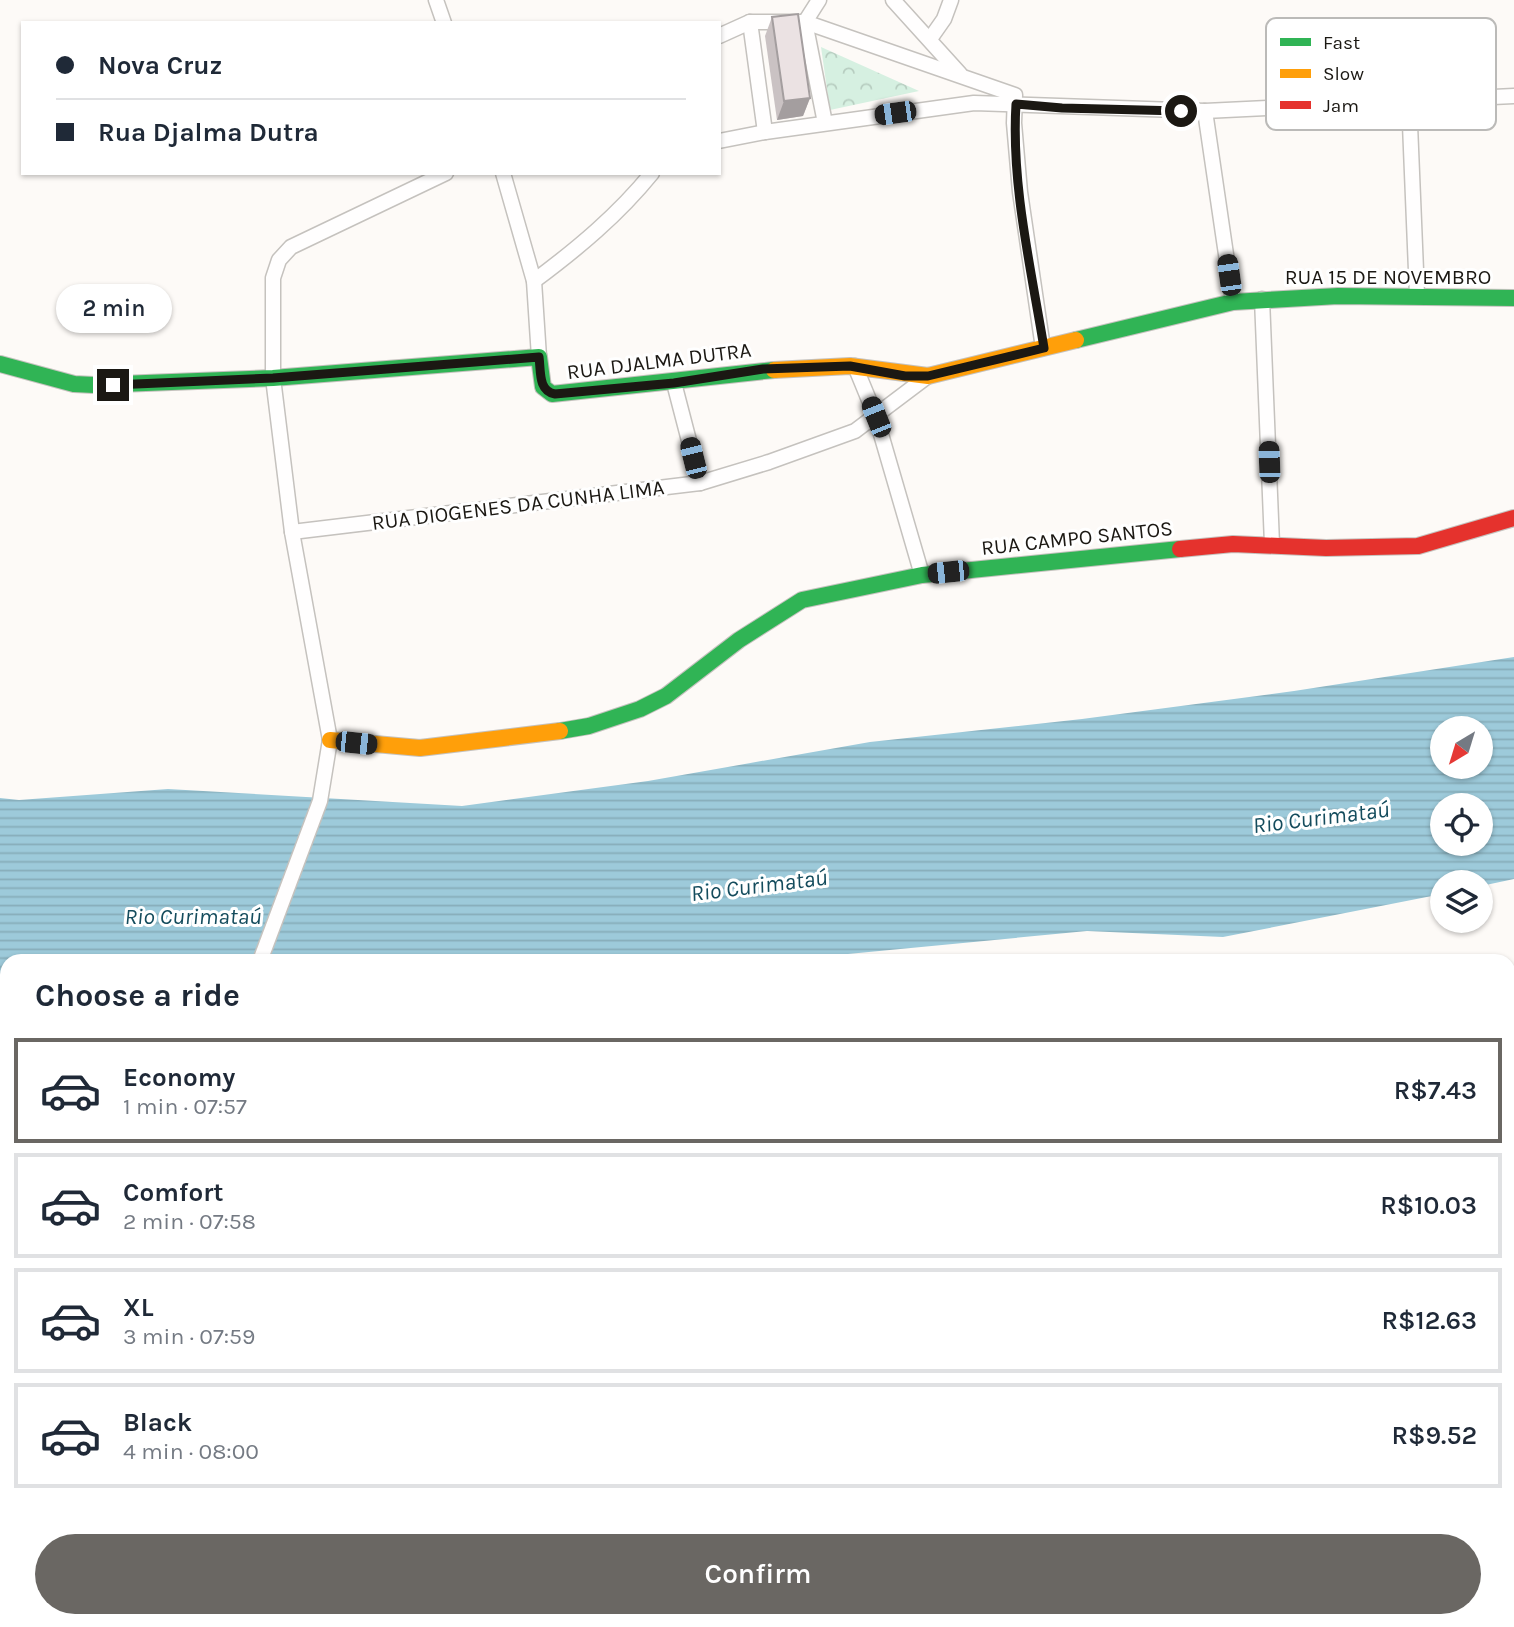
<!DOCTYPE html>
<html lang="en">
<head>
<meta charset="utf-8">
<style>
	body { margin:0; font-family:Karla,sans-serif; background:#f6f6f7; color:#1f2937; height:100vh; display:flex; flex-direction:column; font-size:26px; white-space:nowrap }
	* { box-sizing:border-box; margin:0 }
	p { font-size:23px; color:#747a83 }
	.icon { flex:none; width:38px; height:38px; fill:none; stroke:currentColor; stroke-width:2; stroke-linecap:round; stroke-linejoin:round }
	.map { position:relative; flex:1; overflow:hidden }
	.drawer { position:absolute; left:0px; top:954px; width:1516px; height:674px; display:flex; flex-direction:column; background:#fff; border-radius:21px 21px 0 0; box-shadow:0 2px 5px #0004 }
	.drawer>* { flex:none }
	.top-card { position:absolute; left:21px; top:21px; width:700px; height:154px; border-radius:0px; box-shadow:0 2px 5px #0004; display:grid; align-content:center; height:154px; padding:0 35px; background:#fff }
	.needle { width:46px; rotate:218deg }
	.fabs { position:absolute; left:1430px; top:716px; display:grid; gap:14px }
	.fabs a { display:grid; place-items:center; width:63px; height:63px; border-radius:50%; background:#fff; box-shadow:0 2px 5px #0004; font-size:35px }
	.end { position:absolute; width:32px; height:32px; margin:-16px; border:9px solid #1b1813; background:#fff; box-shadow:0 0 0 4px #fff }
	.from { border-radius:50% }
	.bubble { position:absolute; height:49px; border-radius:24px; background:#fff; box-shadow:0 2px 5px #0004; font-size:23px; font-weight:600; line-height:49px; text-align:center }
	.car { position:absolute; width:21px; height:42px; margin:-21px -10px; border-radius:9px; box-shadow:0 0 5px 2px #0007; background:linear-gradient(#222 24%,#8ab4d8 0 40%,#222 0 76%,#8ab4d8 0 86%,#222 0) }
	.top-card b { display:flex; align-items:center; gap:24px; height:66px; font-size:26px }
	.top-card b+b { border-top:2px solid #e0e1e3 }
	.top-card i { width:18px; height:18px; background:#1f2937 }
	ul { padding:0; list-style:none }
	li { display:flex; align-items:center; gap:21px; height:105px; margin:0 14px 10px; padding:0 21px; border:4px solid #e0e1e3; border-radius:0px }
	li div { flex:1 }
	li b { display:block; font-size:26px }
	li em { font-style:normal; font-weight:600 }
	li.on { border-color:#6a6763 }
	li>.icon { width:63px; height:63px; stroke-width:1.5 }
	h2 { padding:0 35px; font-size:32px; line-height:84px }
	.cta { display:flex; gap:14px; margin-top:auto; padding:14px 35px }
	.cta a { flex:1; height:80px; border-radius:42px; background:#6a6763; color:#fff; font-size:28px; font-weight:600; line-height:80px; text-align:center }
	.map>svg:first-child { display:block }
	.park { fill:url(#park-crowns) }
	.water { fill:url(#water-rules); fill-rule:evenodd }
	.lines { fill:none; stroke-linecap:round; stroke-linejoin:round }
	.street-casing { stroke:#c5c2be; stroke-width:17 }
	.fast-casing { stroke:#c5c2be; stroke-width:18 }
	.slow-casing { stroke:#c5c2be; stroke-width:18 }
	.jam-casing { stroke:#c5c2be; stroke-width:18 }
	.street { stroke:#fffefe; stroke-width:14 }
	.fast { stroke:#30b455; stroke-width:16 }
	.slow { stroke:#ff9f0a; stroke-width:16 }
	.jam { stroke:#e5322d; stroke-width:16 }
	.wall { fill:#cac2c3 }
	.shaded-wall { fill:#a49e9f }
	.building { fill:#ebe2e3; stroke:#a49e9f; stroke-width:2 }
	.route { stroke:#1b1813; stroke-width:9 }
	.labels { text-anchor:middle; stroke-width:6; stroke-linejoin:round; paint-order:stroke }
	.street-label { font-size:21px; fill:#1b1813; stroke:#fff }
	.water-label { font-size:23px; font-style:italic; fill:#144c5d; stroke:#fff }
	.key { fill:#fff; stroke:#bbbab8; stroke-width:2 }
	.key-label { font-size:19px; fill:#1b1813 }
</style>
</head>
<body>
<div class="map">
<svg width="1514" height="1627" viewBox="0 0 1514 1627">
	<defs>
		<pattern id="park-crowns" width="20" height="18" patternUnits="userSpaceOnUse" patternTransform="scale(1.75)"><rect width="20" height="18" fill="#d6f0e1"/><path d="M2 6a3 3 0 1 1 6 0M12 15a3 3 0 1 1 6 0" fill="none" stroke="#b7cdc0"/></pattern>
		<pattern id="water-rules" width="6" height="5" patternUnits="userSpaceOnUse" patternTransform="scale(1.75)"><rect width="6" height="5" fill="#9dcada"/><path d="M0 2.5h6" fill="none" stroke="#87adba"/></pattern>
	</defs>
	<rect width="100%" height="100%" fill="#fdfaf7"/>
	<polygon class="park" points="821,47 919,91 830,110"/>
	<g class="water">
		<path d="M 1514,657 L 1514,879 L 1481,886 L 1480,882 L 1442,882 L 1442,894 L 1223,937 L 1087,931 L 827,956 L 710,961 L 311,959 L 285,961 L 7,961 L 7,986 L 0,987 L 0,798 L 19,800 L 168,789 L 462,806 L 648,781 L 870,742 L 1082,719 L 1294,691 ZM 1442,728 L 1480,728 L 1480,766 L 1442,766 ZM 1442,805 L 1480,805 L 1480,844 L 1442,844 Z"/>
		<polygon points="1514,1094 1514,1349 1508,1347 1508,1096"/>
		<polygon points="438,1621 438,1620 827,1621 819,1627 439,1627"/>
	</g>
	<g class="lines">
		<defs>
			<g id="street">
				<polyline points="436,0 444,23"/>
				<polyline points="819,0 805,22 825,123"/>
				<polyline points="893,0 960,74"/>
				<polyline points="750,22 765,132"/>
				<polyline points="719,36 750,22 805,22 1015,95 1014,123 1020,192 1043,348"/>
				<polyline points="930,39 944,19 951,0"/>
				<polyline points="1409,100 1417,295"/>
				<polyline points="1205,111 1233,302"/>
				<polyline points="719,141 765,132 974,103 1205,111 1514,96"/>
				<polyline points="503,173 534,281 539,357"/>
				<path d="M 534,281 C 577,249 618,215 652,173"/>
				<polyline points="1262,299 1272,544"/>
				<polyline points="855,366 876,417 922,575"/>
				<polyline points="674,383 700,483"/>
				<polyline points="292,532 700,483 769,462 855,431 928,376"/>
				<polyline points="260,961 320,801 330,740 292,532 273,378 273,278 279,260 291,247 446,173"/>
				<polyline points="81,1627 84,1620"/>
				<polyline points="248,1627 249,1620"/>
			</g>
			<g id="fast">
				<polyline points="1076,340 1233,302 1338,296 1514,298"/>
				<polyline points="0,364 74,384 94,385 273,378 539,357 543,387 552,394 774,370"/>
				<polyline points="560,731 589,726 640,709 666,696 739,640 802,600 922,575 1180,549"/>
			</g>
			<g id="slow">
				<polyline points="774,370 850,366 928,376 1076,340"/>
				<polyline points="330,740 420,748 560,731"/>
			</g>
			<polyline id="jam" points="1180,549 1233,544 1326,548 1418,546 1514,518"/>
		</defs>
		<use href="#street" class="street-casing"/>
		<use href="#fast" class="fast-casing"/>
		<use href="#slow" class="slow-casing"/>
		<use href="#jam" class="jam-casing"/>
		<use href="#street" class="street"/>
		<use href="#fast" class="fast"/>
		<use href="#slow" class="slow"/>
		<use href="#jam" class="jam"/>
	</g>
	<polygon class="wall" points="772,17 810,98 803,116 777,120 765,36"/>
	<polygon class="shaded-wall" points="810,98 803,116 777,120 784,101"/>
	<polygon class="building" points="798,14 810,98 784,101 772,17"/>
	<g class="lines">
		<path class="route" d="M 113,385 L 273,378 L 539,357 C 541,371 538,391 555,394 L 674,383 L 763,369 L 850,366 L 905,376 L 928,376 L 1044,348 C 1031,268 1011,184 1016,104 L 1062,108 L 1181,111"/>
	</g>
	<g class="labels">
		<g class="street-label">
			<text x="1388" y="284">RUA 15 DE NOVEMBRO</text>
			<text transform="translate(659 361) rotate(-7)" y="7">RUA DJALMA DUTRA</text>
			<text transform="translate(518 505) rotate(-7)" y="7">RUA DIOGENES DA CUNHA LIMA</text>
			<text transform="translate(1077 538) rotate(-6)" y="7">RUA CAMPO SANTOS</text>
		</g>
		<g class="water-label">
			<text transform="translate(1321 817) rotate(-7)" y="8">Rio Curimataú</text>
			<text transform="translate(759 885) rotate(-7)" y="8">Rio Curimataú</text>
			<text x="193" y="924">Rio Curimataú</text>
		</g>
	</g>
	<rect x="1266" y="18" width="230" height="112" rx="10" class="key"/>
	<rect x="1280" y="38" width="31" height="8" fill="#30b455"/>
	<rect x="1280" y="69" width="31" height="9" fill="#ff9f0a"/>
	<rect x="1280" y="101" width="31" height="8" fill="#e5322d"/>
	<g class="key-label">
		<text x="1323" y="49">Fast</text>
		<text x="1323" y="80">Slow</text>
		<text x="1323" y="112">Jam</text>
	</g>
</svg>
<div class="fabs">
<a><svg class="needle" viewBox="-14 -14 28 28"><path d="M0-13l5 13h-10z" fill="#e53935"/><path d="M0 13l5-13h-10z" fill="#747a83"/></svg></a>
<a><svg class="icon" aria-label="locate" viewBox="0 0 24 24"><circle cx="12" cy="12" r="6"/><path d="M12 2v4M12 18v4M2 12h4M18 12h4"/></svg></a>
<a><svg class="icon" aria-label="layers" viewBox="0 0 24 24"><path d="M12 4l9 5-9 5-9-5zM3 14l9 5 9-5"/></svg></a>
</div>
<i class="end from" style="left:1181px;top:111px"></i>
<i class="end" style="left:113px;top:385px"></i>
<div class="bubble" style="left:56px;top:284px;width:116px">2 min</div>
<i class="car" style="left:895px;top:113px;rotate:262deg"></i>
<i class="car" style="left:1229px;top:275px;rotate:352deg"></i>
<i class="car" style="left:876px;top:417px;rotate:338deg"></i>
<i class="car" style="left:693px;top:458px;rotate:346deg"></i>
<i class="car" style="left:1269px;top:462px;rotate:358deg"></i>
<i class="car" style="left:948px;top:572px;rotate:264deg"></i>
<i class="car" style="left:356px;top:743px;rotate:96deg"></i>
<div class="top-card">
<b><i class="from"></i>Nova Cruz</b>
<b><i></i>Rua Djalma Dutra</b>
</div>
<section class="drawer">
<h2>Choose a ride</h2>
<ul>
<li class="on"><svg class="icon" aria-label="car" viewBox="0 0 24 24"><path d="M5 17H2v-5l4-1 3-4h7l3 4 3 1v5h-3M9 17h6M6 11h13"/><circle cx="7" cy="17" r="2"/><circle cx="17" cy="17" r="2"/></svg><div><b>Economy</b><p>1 min · 07:57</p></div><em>R$7.43</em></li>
<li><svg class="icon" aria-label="car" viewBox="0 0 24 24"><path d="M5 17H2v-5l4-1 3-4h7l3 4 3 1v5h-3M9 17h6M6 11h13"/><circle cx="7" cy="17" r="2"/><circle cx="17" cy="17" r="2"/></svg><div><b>Comfort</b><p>2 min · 07:58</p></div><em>R$10.03</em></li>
<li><svg class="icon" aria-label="car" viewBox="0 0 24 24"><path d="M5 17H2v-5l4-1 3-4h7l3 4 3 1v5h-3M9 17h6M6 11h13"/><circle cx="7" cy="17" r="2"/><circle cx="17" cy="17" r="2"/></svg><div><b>XL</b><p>3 min · 07:59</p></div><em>R$12.63</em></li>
<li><svg class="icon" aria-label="car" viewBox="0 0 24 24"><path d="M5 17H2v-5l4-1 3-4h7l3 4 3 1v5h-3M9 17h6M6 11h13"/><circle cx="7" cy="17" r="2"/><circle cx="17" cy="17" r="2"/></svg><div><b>Black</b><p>4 min · 08:00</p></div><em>R$9.52</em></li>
</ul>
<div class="cta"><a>Confirm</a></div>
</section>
</div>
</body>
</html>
